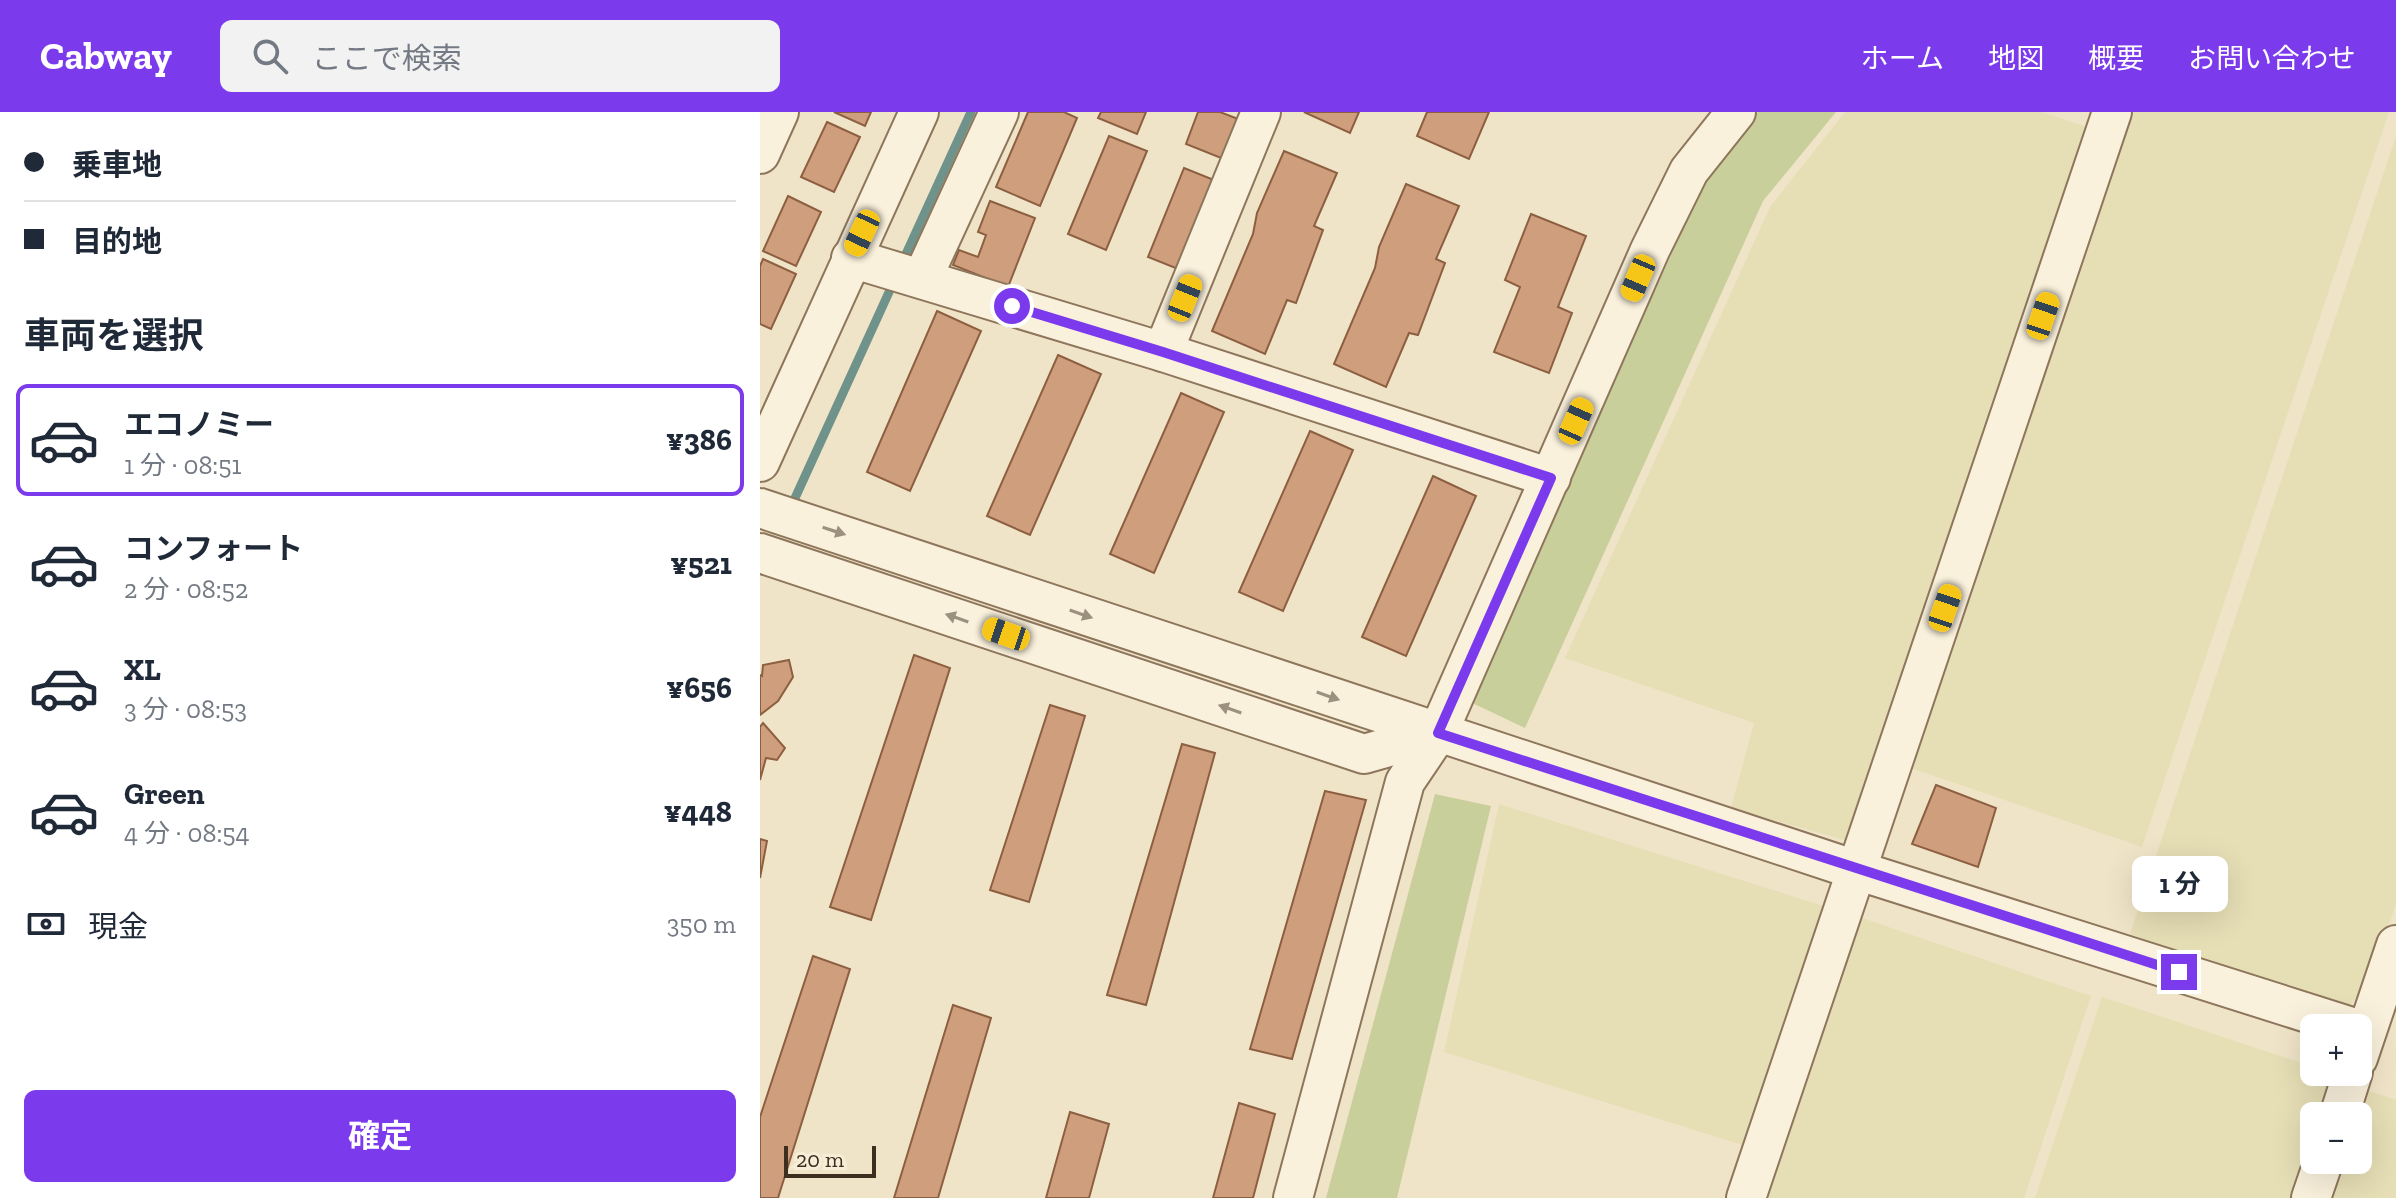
<!DOCTYPE html>
<html lang="ja">
<head>
<meta charset="utf-8">
<style>
	body { margin:0; font-family:"Zilla Slab","Noto Sans JP",serif; background:#f2f2f3; color:#1f2937; height:100vh; display:flex; flex-direction:column; font-size:30px; white-space:nowrap }
	* { box-sizing:border-box; margin:0 }
	p { font-size:26px; color:#747a83 }
	.icon { flex:none; width:44px; height:44px; fill:none; stroke:currentColor; stroke-width:2; stroke-linecap:round; stroke-linejoin:round }
	.map { position:relative; flex:1; overflow:hidden }
	.panel { display:flex; flex-direction:column; background:#fff; width:760px }
	.panel>* { flex:none }
	.top-card { display:grid; align-content:center; height:176px; padding:0 24px; background:#fff }
	.controls { position:absolute; left:1540px; top:902px; display:grid; gap:16px }
	.controls a { display:grid; place-items:center; width:72px; height:72px; border-radius:12px; background:#fff; box-shadow:0 8px 32px #0002; font-size:40px }
	.scale { position:absolute; left:24px; bottom:20px; width:92px; box-sizing:border-box; padding-left:8px; border:4px solid #3d2e20; border-top:0; font-size:22px; line-height:28px; white-space:nowrap; color:#3d2e20; -webkit-text-stroke:6px #f7eed8; paint-order:stroke }
	.end { position:absolute; width:36px; height:36px; margin:-18px; border:10px solid #7c3aed; background:#fff; box-shadow:0 0 0 4px #fff }
	.from { border-radius:50% }
	.bubble { position:absolute; height:56px; border-radius:12px; background:#fff; box-shadow:0 8px 32px #0002; font-size:26px; font-weight:700; line-height:56px; text-align:center }
	.car { position:absolute; width:24px; height:48px; margin:-24px -12px; border-radius:10px; box-shadow:0 0 6px 2px #0007; background:linear-gradient(#f5c518 24%,#345 0 40%,#f5c518 0 76%,#345 0 86%,#f5c518 0) }
	.top-card b { display:flex; align-items:center; gap:28px; height:76px; font-size:30px }
	.top-card b+b { border-top:2px solid #e0e1e3 }
	.top-card i { width:20px; height:20px; background:#1f2937 }
	ul { padding:0; list-style:none }
	li { display:flex; align-items:center; gap:24px; height:112px; margin:0 16px 12px; padding:0 8px; border:4px solid transparent; border-radius:12px }
	li div { flex:1 }
	li b { display:block; font-size:30px }
	li em { font-style:normal; font-weight:700 }
	li.active { border-color:#7c3aed }
	li>.icon { width:72px; height:72px; stroke-width:1.5 }
	h2 { padding:0 24px; font-size:36px; line-height:96px }
	.pay { display:flex; align-items:center; gap:20px; height:88px; padding:0 24px; font-size:30px }
	.pay p { margin-inline-start:auto }
	.button { display:flex; gap:16px; margin-top:auto; padding:16px 24px }
	.button a { flex:1; height:92px; border-radius:12px; background:#7c3aed; color:#fff; font-size:32px; font-weight:700; line-height:92px; text-align:center }
	header { display:flex; align-items:center; gap:48px; box-sizing:border-box; height:112px; padding:0 40px; background:#7c3aed; color:#fff }
	header strong { font-size:38px }
	nav { display:flex; gap:44px; margin-inline-start:auto; font-size:28px }
	.search { width:560px; height:72px; background:#f2f2f3; display:flex; align-items:center; gap:20px; box-sizing:border-box; padding:0 28px; border-radius:12px; color:#747a83; font-size:30px }
	main { display:flex; flex:1; min-height:0 }
	.map>svg:first-child { display:block }
	.farmland { fill:#e6deb5 }
	.green { fill:#c9cf9b }
	.lines { fill:none; stroke-linecap:round; stroke-linejoin:round }
	.stream { stroke:#6f938a; stroke-width:9 }
	.building { fill:#cf9f7d; stroke:#8d5f41; stroke-width:2 }
	.minor-casing { stroke:#8d765c; stroke-width:42 }
	.minor { stroke:#faf1dc; stroke-width:38 }
	.oneway { fill:#9c907e }
	.route { stroke:#7c3aed; stroke-width:10 }
</style>
</head>
<body>
<header>
<strong>Cabway</strong>
<div class="search"><svg class="icon" aria-label="search" viewBox="0 0 24 24"><circle cx="10" cy="10" r="6"/><path d="M15 15l6 6"/></svg>ここで検索</div>
<nav><a>ホーム</a><a>地図</a><a>概要</a><a>お問い合わせ</a></nav>
</header>
<main>
<section class="panel">
<div class="top-card">
<b><i class="from"></i>乗車地</b>
<b><i></i>目的地</b>
</div>
<h2>車両を選択</h2>
<ul>
<li class="active"><svg class="icon" aria-label="car" viewBox="0 0 24 24"><path d="M5 17H2v-5l4-1 3-4h7l3 4 3 1v5h-3M9 17h6M6 11h13"/><circle cx="7" cy="17" r="2"/><circle cx="17" cy="17" r="2"/></svg><div><b>エコノミー</b><p>1 分 · 08:51</p></div><em>¥386</em></li>
<li><svg class="icon" aria-label="car" viewBox="0 0 24 24"><path d="M5 17H2v-5l4-1 3-4h7l3 4 3 1v5h-3M9 17h6M6 11h13"/><circle cx="7" cy="17" r="2"/><circle cx="17" cy="17" r="2"/></svg><div><b>コンフォート</b><p>2 分 · 08:52</p></div><em>¥521</em></li>
<li><svg class="icon" aria-label="car" viewBox="0 0 24 24"><path d="M5 17H2v-5l4-1 3-4h7l3 4 3 1v5h-3M9 17h6M6 11h13"/><circle cx="7" cy="17" r="2"/><circle cx="17" cy="17" r="2"/></svg><div><b>XL</b><p>3 分 · 08:53</p></div><em>¥656</em></li>
<li><svg class="icon" aria-label="car" viewBox="0 0 24 24"><path d="M5 17H2v-5l4-1 3-4h7l3 4 3 1v5h-3M9 17h6M6 11h13"/><circle cx="7" cy="17" r="2"/><circle cx="17" cy="17" r="2"/></svg><div><b>Green</b><p>4 分 · 08:54</p></div><em>¥448</em></li>
</ul>
<div class="pay"><svg class="icon" aria-label="cash" viewBox="0 0 24 24"><path d="M3 7h18v10H3z"/><circle cx="12" cy="12" r="2"/></svg>現金<p>350 m</p></div>
<div class="button"><a>確定</a></div>
</section>
<div class="map">
<svg width="1636" height="1086" viewBox="0 0 1636 1086">
	<rect width="100%" height="100%" fill="#f0e4c8"/>
	<g class="farmland">
		<polygon points="1085,0 1281,0 1327,15 1095,731 971,696 994,611 805,546 1010,95"/>
		<polygon points="1367,0 1629,0 1382,735 1148,655"/>
		<polygon points="1636,24 1636,792 1612,864 1586,898 1370,822"/>
		<polygon points="739,692 1070,796 989,1035 684,940"/>
		<polygon points="1099,805 1331,884 1264,1086 1003,1086"/>
		<polygon points="1342,885 1554,955 1554,960 1574,961 1560,1004 1554,1004 1554,1023 1533,1086 1275,1086"/>
		<polygon points="1603,977 1636,988 1636,1086 1567,1086 1580,1048 1598,1048 1598,1004"/>
	</g>
	<g class="green">
		<polygon points="998,0 1076,0 1003,89 765,616 708,589 948,62"/>
		<polygon points="675,682 731,694 637,1086 566,1086"/>
	</g>
	<g class="lines">
		<g class="stream">
			<polyline points="141,153 211,0"/>
			<polyline points="30,397 135,167"/>
		</g>
	</g>
	<g class="building">
		<polygon points="74,0 111,0 105,14"/>
		<polygon points="268,0 304,0 317,6 280,94 236,75"/>
		<polygon points="341,0 386,0 377,22 338,6"/>
		<polygon points="438,0 460,0 481,8 466,48 426,32"/>
		<polygon points="544,0 599,0 590,21"/>
		<polygon points="667,0 729,0 709,47 657,24"/>
		<polygon points="67,10 100,25 74,80 41,65"/>
		<polygon points="349,24 387,39 346,138 308,122"/>
		<polygon points="524,39 577,61 554,114 563,118 536,191 527,188 505,242 452,219 493,122 497,101"/>
		<polygon points="424,56 454,68 418,157 388,145"/>
		<polygon points="646,72 699,94 676,147 685,151 658,223 649,221 626,275 574,252 615,156 619,135"/>
		<polygon points="28,84 61,100 36,154 3,139"/>
		<polygon points="230,89 275,106 248,175 193,153 199,138 218,145 226,123 218,120"/>
		<polygon points="771,102 826,124 798,195 812,201 789,261 734,240 760,175 745,168"/>
		<polygon points="3,147 36,162 11,217 0,212 0,154"/>
		<polygon points="177,199 221,219 150,379 107,360"/>
		<polygon points="298,243 341,262 270,423 227,404"/>
		<polygon points="421,281 464,300 394,461 350,442"/>
		<polygon points="550,319 593,338 523,499 479,480"/>
		<polygon points="673,364 716,384 646,544 602,525"/>
		<polygon points="154,543 190,556 111,808 70,795"/>
		<polygon points="29,548 33,565 18,589 0,603 0,563 2,564 3,553"/>
		<polygon points="290,593 325,604 269,790 230,778"/>
		<polygon points="3,611 25,636 17,648 6,646 0,668 0,615"/>
		<polygon points="422,632 455,641 386,893 347,883"/>
		<polygon points="1176,673 1236,696 1218,755 1152,732"/>
		<polygon points="565,679 606,688 532,947 490,937"/>
		<polygon points="0,727 7,729 0,766"/>
		<polygon points="53,844 90,857 18,1086 0,1086 0,1005"/>
		<polygon points="193,893 231,906 178,1086 134,1086"/>
		<polygon points="479,991 515,1002 493,1086 453,1086"/>
		<polygon points="310,1000 349,1012 329,1086 286,1086"/>
	</g>
	<g class="lines">
		<defs>
			<g id="minor">
				<polyline points="0,42 19,0"/>
				<polyline points="91,146 403,240 791,366"/>
				<polyline points="162,167 239,0"/>
				<polyline points="403,240 501,0"/>
				<polyline points="0,350 159,0"/>
				<polyline points="0,396 1096,758 1595,916"/>
				<polyline points="0,441 604,642 678,621"/>
				<polyline points="1598,946 1636,833"/>
				<polyline points="1579,1004 1593,960"/>
				<polyline points="533,1086 645,670 678,621 890,138 929,59 976,0"/>
				<polyline points="986,1086 1352,0"/>
				<polyline points="1551,1086 1564,1048"/>
			</g>
		</defs>
		<use href="#minor" class="minor-casing"/>
		<use href="#minor" class="minor"/>
	</g>
	<defs><path id="oneway-solid" d="M-6-.8H1V-3.2L6.5 0L1 3.2V.8H-6Z" transform="scale(2)"/></defs>
	<g class="oneway">
		<use href="#oneway-solid" transform="translate(74 419) rotate(18)"/>
		<use href="#oneway-solid" transform="translate(321 502) rotate(19)"/>
		<use href="#oneway-solid" transform="translate(197 506) rotate(-161)"/>
		<use href="#oneway-solid" transform="translate(568 584) rotate(19)"/>
		<use href="#oneway-solid" transform="translate(470 597) rotate(-161)"/>
	</g>
	<g class="lines">
		<polyline class="route" points="252,194 403,240 791,366 678,621 1419,860"/>
	</g>
</svg>
<div class="controls">
<a>+</a>
<a>−</a>
</div>
<div class="scale">20 m</div>
<i class="end from" style="left:252px;top:194px"></i>
<i class="end" style="left:1419px;top:860px"></i>
<div class="bubble" style="left:1372px;top:744px;width:96px">1 分</div>
<i class="car" style="left:102px;top:121px;rotate:205deg"></i>
<i class="car" style="left:878px;top:166px;rotate:203deg"></i>
<i class="car" style="left:425px;top:186px;rotate:22deg"></i>
<i class="car" style="left:1283px;top:204px;rotate:19deg"></i>
<i class="car" style="left:816px;top:309px;rotate:24deg"></i>
<i class="car" style="left:1185px;top:496px;rotate:19deg"></i>
<i class="car" style="left:246px;top:522px;rotate:289deg"></i>
</div>
</main>
</body>
</html>
